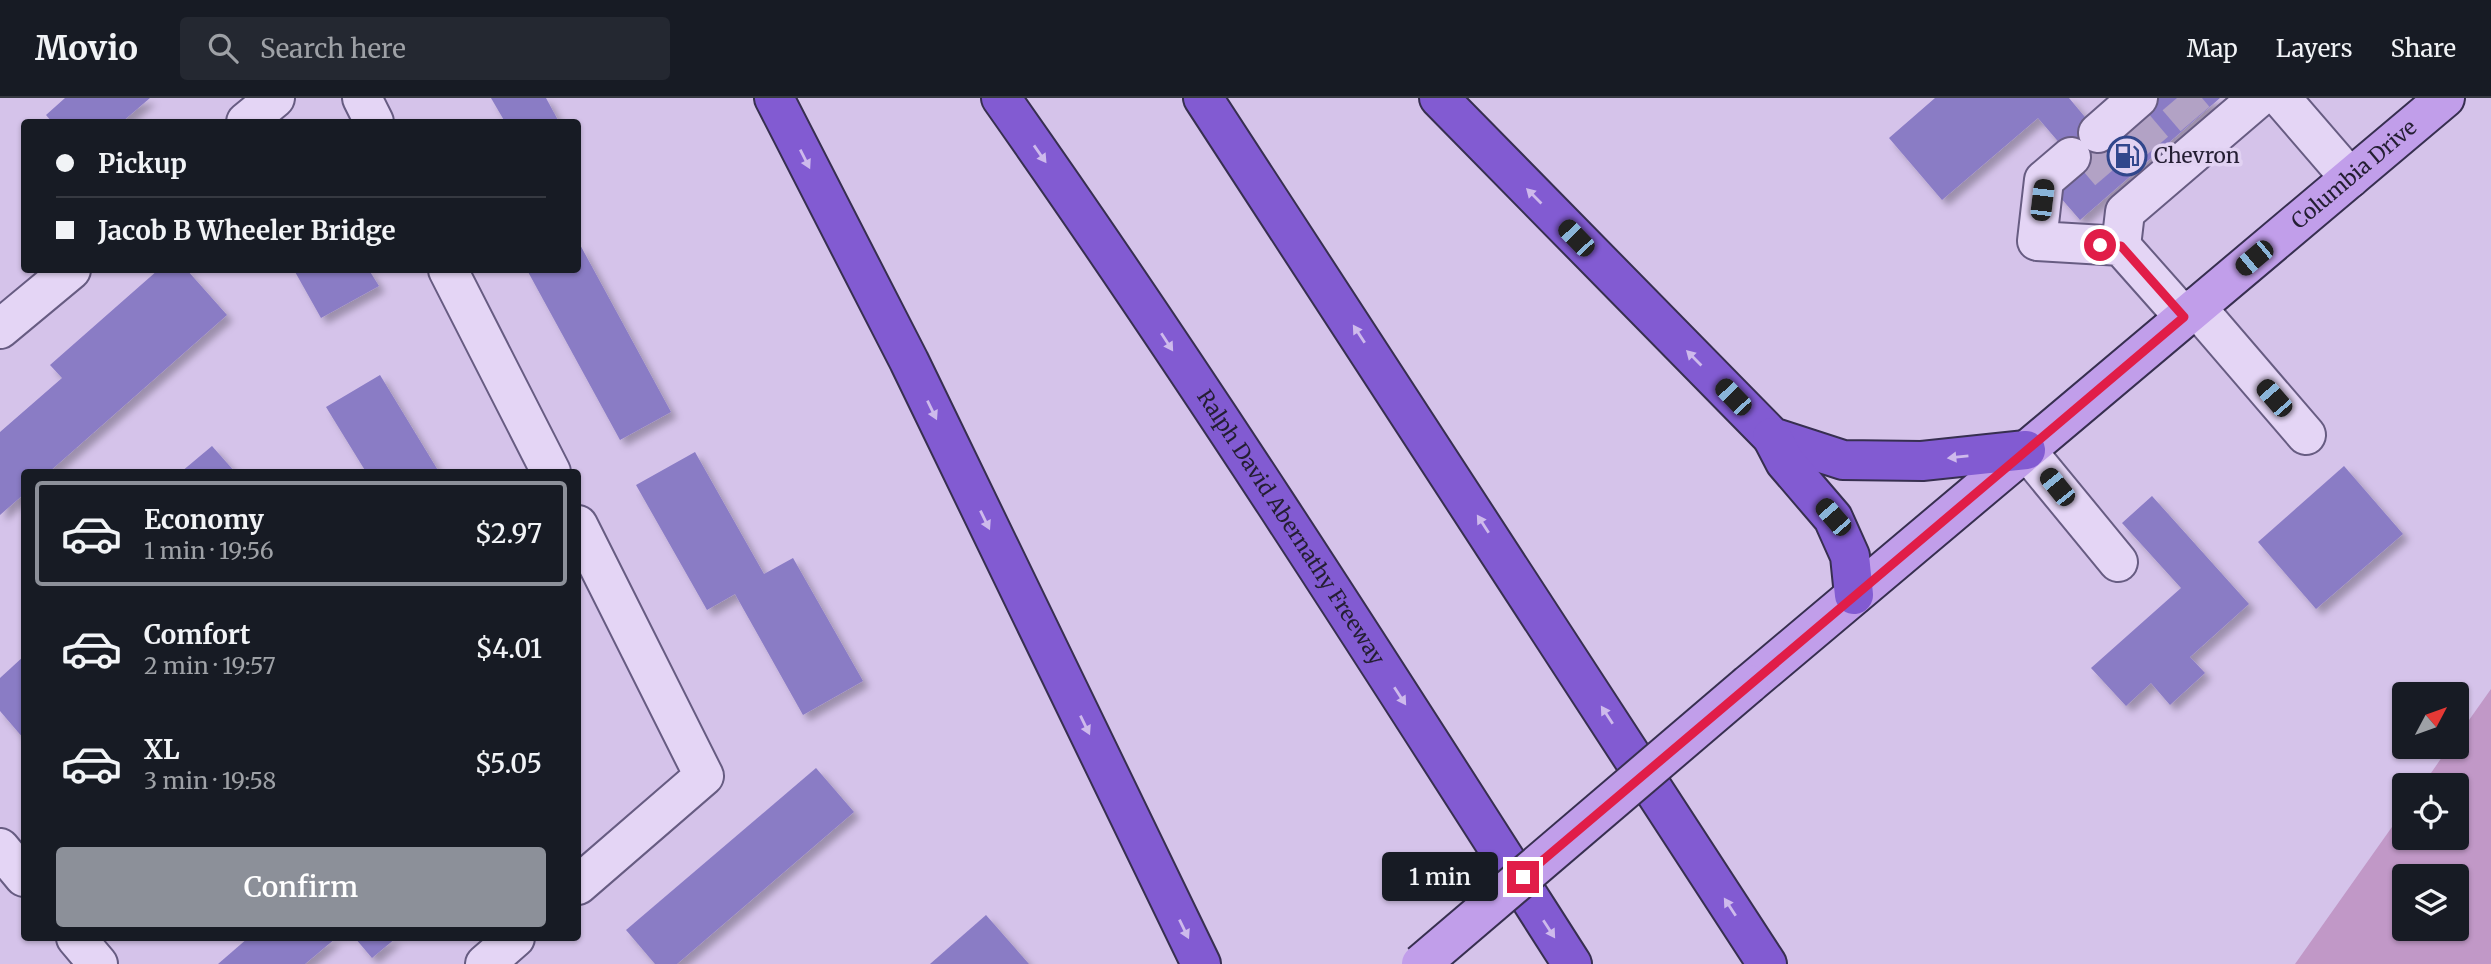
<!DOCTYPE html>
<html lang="en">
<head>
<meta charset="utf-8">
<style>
	body { margin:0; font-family:Merriweather,serif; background:#242831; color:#f1f3f6; height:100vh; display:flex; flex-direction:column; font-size:26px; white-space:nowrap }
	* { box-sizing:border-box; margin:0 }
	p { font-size:23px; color:#9ea1a6 }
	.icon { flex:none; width:38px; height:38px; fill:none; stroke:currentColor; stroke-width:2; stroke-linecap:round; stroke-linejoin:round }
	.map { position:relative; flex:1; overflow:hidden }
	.panel { position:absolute; left:21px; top:371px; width:560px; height:472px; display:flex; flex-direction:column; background:#171b24; border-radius:7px; box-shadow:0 2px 5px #0004 }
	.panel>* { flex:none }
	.top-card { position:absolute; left:21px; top:21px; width:560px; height:154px; border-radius:7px; box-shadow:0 2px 5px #0004; display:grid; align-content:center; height:154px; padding:0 35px; background:#171b24 }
	.needle { width:46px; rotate:49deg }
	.tools { position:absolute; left:2392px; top:584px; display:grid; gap:14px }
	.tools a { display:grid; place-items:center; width:77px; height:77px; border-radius:7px; background:#171b24; box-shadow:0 2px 5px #0004; font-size:35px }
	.end { position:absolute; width:32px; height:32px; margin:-16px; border:9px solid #e11d48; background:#fff; box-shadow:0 0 0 4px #fff }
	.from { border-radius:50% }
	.bubble { position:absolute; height:49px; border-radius:7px; background:#171b24; box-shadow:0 2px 5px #0004; font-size:23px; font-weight:600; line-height:49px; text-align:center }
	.car { position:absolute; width:21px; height:42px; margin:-21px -10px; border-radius:9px; box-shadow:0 0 5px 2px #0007; background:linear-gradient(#222 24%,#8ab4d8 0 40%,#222 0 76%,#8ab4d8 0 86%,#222 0) }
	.top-card b { display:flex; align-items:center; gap:24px; height:66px; font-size:26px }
	.top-card b+b { border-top:2px solid #363941 }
	.top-card i { width:18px; height:18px; background:#f1f3f6 }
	ul { padding:12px 0 0; list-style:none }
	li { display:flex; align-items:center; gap:21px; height:105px; margin:0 14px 10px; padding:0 21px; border:4px solid transparent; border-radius:7px }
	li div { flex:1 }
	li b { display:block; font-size:26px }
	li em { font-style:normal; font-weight:600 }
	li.selected { border-color:#8c9099 }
	li>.icon { width:63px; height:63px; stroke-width:1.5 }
	.action { display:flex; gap:14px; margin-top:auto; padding:14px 35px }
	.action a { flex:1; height:80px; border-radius:7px; background:#8c9099; color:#fff; font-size:28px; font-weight:600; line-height:80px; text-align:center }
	header { display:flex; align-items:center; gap:42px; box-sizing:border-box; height:98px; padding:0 35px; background:#171b24; border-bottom:2px solid #363941 }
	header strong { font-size:33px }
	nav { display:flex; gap:38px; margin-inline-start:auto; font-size:24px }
	.search { width:490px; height:63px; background:#242831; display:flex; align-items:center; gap:18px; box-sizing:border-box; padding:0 24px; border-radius:7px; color:#9ea1a6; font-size:26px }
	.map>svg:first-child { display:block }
	.green { fill:#c198c7; fill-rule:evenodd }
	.building { fill:#8a7cc5; filter:url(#shadow) }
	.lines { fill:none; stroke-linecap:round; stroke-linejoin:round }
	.minor-tunnel { stroke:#b2a2c5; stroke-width:38; stroke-dasharray:38 19; stroke-linecap:butt }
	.minor-casing { stroke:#675c82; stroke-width:42 }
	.major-casing { stroke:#372f50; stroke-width:42 }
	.highway-casing { stroke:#372f50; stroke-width:42 }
	.minor { stroke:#e4d5f5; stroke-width:38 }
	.major { stroke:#c19eea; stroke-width:38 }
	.highway { stroke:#825bd2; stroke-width:38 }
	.major-bridge-casing { stroke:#372f50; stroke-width:42; stroke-linecap:butt }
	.major-bridge { stroke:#c19eea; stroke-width:38 }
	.oneway { fill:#cebaec }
	.route { stroke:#e11d48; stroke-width:9 }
	.labels { text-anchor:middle; stroke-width:7; stroke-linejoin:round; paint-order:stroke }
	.poi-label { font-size:21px; fill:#241e33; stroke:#e1d2f2; text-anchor:start }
	.street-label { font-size:21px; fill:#241e33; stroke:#e1d2f2 }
</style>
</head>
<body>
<header>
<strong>Movio</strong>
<div class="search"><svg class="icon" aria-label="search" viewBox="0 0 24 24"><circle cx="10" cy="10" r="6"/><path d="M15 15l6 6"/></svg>Search here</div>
<nav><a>Map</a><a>Layers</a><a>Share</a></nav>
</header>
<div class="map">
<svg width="2491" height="866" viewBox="0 0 2491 866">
	<defs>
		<filter id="shadow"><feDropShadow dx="6" dy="6" stdDeviation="3.5" flood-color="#0004"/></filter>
	</defs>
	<rect width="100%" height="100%" fill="#d5c3ea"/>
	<path class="green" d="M 2491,591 L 2491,866 L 2295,866 L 2404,712 L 2404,740 L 2457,740 L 2457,688 L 2422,688 L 2449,649 L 2457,649 L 2457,639 ZM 2404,779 L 2457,779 L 2457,831 L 2404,831 Z"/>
	<g class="building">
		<polygon points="65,0 150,0 122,24 52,24 46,17"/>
		<polygon points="491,0 546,0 559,24 505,24"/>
		<polygon points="1935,0 2069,0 2105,43 2155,0 2220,0 2080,122 2053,91 2080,69 2038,20 1942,102 1889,40"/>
		<polygon points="578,143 671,314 620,342 527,172 578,172"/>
		<polygon points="158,172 187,172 227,217 49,374 24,374 24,396 0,417 0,334 62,280 50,267"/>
		<polygon points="294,172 369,172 379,188 321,220"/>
		<polygon points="380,277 439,374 366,374 326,309"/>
		<polygon points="212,348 235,374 181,374"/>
		<polygon points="695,354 764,476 793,460 863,583 803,617 735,496 707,512 636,387"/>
		<polygon points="2344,368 2403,436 2316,511 2258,444"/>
		<polygon points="2152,398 2249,506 2190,559 2205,575 2170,607 2151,585 2126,608 2091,570 2181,490 2122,425"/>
		<polygon points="24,558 24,641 0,613 0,580"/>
		<polygon points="816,670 854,714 677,866 655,866 626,832"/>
		<polygon points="986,817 1029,866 930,866"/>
		<polygon points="248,840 336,840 305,866 218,866"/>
		<polygon points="355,840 396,840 372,860"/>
	</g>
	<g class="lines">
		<g class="minor-tunnel">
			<polyline points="2177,0 2195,21"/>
			<polyline points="2129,22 2157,55"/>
			<polyline points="2085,46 2120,87"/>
		</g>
		<defs>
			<g id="minor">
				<polyline points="362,0 374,24"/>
				<polyline points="2281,0 2350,80"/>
				<polyline points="246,24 275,0"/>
				<polyline points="2098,35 2138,0"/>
				<polyline points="2071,59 2044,82 2037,143 2121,148 2184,219"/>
				<polyline points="2121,148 2125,114 2258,0"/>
				<polyline points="448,172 551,374"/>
				<polyline points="2196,209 2306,337"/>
				<polyline points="0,231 71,172"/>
				<polyline points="2026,352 2118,464"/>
				<polyline points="578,427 704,678 578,787"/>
				<polyline points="0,750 24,779"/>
				<polyline points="76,840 98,866"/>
				<polyline points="485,866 515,840"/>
			</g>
			<g id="major">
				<path id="s1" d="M 1749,586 L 2445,0"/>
			</g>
			<g id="highway">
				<polyline points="774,0 909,263 1201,866"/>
				<path id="s2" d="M 1001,0 C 1200,282 1386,575 1572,866"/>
				<polyline points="1203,0 1767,866"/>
				<polyline points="1439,0 1772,339 1843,362 1922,363 2026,352"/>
				<polyline points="1772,339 1785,364 1833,420 1850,458 1854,497"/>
			</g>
		</defs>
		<use href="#minor" class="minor-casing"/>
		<use href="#major" class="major-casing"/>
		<use href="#highway" class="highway-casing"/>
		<use href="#minor" class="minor"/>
		<use href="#major" class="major"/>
		<use href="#highway" class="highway"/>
		<defs>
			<polyline id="major-bridge" points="1421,866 1749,586"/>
		</defs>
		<use href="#major-bridge" class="major-bridge-casing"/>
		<use href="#major-bridge" class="major-bridge"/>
	</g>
	<defs><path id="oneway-solid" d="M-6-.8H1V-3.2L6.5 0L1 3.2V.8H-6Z" transform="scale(1.75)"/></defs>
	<g class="oneway">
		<use href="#oneway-solid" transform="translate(1040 56) rotate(55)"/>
		<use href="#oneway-solid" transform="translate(805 61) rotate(63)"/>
		<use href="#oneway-solid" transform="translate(1534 98) rotate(-135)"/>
		<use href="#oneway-solid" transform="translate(1359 236) rotate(-123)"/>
		<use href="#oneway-solid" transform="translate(1167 244) rotate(57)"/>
		<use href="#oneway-solid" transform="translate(1694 260) rotate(-135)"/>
		<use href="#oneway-solid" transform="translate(932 312) rotate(64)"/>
		<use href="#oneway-solid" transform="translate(1958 359) rotate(174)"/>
		<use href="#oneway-solid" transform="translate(985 422) rotate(64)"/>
		<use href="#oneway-solid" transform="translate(1483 426) rotate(-123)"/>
		<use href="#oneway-solid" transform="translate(1400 598) rotate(57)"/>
		<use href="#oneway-solid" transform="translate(1607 617) rotate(-123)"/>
		<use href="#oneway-solid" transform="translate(1085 627) rotate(64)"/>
		<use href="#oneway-solid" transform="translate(1730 809) rotate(-123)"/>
		<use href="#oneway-solid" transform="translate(1184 831) rotate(64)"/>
		<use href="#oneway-solid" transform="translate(1549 831) rotate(57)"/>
	</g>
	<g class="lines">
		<polyline class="route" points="1523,779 2184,219 2121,148 2100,147"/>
	</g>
	<defs>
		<symbol id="fuel-ring" viewBox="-11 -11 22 22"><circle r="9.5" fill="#e1d2f2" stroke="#31478c" stroke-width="1.5"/><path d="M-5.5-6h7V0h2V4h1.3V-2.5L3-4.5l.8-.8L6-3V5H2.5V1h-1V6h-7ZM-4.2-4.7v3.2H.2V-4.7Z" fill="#31478c"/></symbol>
	</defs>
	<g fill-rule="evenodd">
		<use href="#fuel-ring" x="2105" y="36" width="44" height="44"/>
	</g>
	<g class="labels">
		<g class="poi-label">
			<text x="2154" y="65">Chevron</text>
		</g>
		<g class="street-label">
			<text dy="7" stroke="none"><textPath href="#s1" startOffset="791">Columbia Drive</textPath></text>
			<text dy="7" stroke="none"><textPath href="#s2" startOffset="518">Ralph David Abernathy Freeway</textPath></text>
		</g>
	</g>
</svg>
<div class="tools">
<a><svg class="needle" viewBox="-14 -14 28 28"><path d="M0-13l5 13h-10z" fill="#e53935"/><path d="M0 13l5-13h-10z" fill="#9ea1a6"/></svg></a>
<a><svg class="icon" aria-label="locate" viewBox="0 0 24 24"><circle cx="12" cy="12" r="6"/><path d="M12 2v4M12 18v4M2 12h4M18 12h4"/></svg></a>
<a><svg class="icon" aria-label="layers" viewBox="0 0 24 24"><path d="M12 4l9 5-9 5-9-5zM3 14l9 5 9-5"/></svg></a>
</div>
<i class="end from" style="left:2100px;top:147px"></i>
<i class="end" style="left:1523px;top:779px"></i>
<div class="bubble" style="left:1382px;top:754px;width:116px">1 min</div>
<i class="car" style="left:2042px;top:102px;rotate:7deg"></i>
<i class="car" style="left:1576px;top:140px;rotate:316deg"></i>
<i class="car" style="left:2254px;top:160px;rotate:230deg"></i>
<i class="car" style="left:1733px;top:299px;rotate:316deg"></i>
<i class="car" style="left:2274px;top:300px;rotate:319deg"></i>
<i class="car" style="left:2057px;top:389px;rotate:321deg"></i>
<i class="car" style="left:1833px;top:419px;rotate:319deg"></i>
<div class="top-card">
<b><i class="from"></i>Pickup</b>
<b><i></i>Jacob B Wheeler Bridge</b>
</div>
<section class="panel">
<ul>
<li class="selected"><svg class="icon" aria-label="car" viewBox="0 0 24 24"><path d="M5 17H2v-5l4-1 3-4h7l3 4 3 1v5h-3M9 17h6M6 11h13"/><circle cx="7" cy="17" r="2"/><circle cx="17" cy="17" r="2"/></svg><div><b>Economy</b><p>1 min · 19:56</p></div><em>$2.97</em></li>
<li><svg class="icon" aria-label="car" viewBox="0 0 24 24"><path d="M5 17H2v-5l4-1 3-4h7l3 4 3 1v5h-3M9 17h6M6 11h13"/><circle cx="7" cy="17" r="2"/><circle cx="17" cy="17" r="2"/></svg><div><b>Comfort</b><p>2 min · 19:57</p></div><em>$4.01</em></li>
<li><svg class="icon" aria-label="car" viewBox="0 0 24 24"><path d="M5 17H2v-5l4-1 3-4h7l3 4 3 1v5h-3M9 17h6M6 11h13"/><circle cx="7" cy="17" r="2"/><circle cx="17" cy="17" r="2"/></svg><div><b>XL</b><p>3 min · 19:58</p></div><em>$5.05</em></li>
</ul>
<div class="action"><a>Confirm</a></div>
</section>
</div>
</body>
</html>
